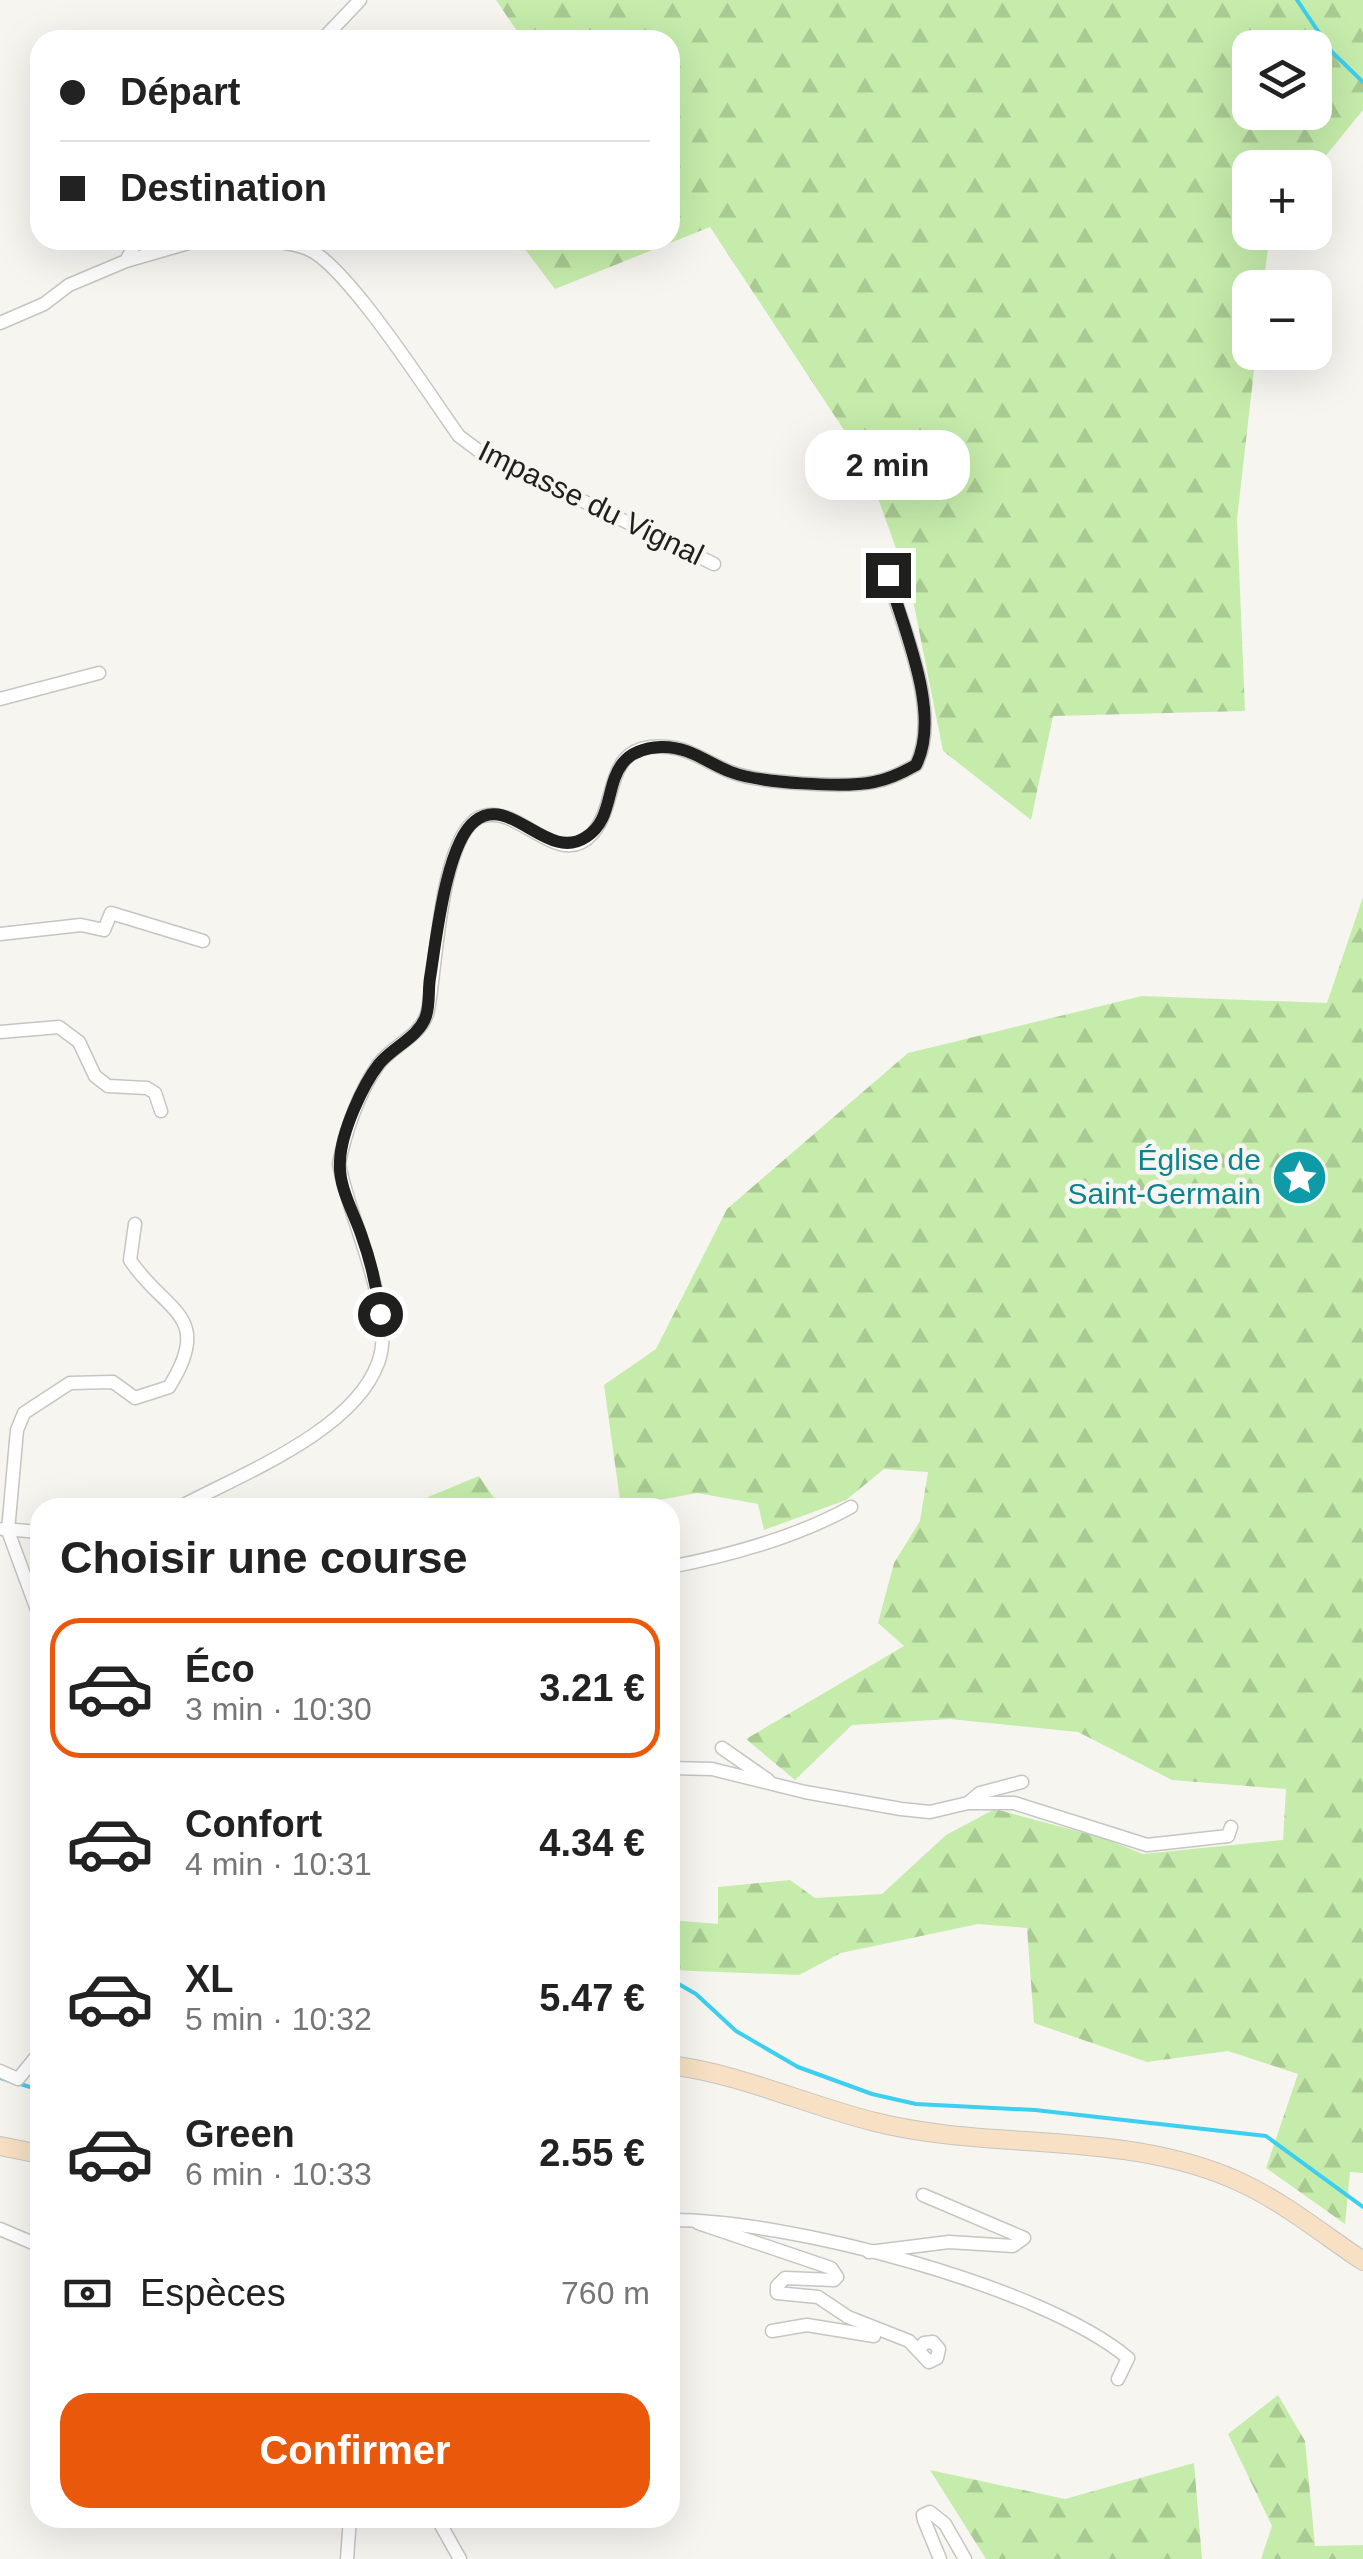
<!DOCTYPE html>
<html lang="fr">
<head>
<meta charset="utf-8">
<style>
	body { margin:0; font-family:Arial,sans-serif; background:#f6f6f6; color:#222; height:100vh; display:flex; flex-direction:column; font-size:38px; white-space:nowrap }
	* { box-sizing:border-box; margin:0 }
	p { font-size:32px; color:#767676 }
	.icon { flex:none; width:55px; height:55px; fill:none; stroke:currentColor; stroke-width:2; stroke-linecap:round; stroke-linejoin:round }
	.map { position:relative; flex:1; overflow:hidden }
	.side { position:absolute; left:30px; top:1498px; width:650px; height:1030px; display:flex; flex-direction:column; background:#fff; border-radius:30px; box-shadow:0 10px 40px #0002 }
	.side>* { flex:none }
	.top-card { position:absolute; left:30px; top:30px; width:650px; height:220px; border-radius:30px; box-shadow:0 10px 40px #0002; display:grid; align-content:center; height:220px; padding:0 30px; background:#fff }
	.tools { position:absolute; left:1232px; top:30px; display:grid; gap:20px }
	.tools a { display:grid; place-items:center; width:100px; height:100px; border-radius:20px; background:#fff; box-shadow:0 10px 40px #0002; font-size:50px }
	.end { position:absolute; width:45px; height:45px; margin:-22px; border:12px solid #1f1f1d; background:#fff; box-shadow:0 0 0 5px #fff }
	.from { border-radius:50% }
	.bubble { position:absolute; height:70px; border-radius:30px; background:#fff; box-shadow:0 10px 40px #0002; font-size:32px; font-weight:600; line-height:70px; text-align:center }
	.top-card b { display:flex; align-items:center; gap:35px; height:95px; font-size:38px }
	.top-card b+b { border-top:2px solid #e0e0e0 }
	.top-card i { width:25px; height:25px; background:#222 }
	ul { padding:0; list-style:none }
	li { display:flex; align-items:center; gap:30px; height:140px; margin:0 20px 15px; padding:0 10px; border:5px solid transparent; border-radius:30px }
	li div { flex:1 }
	li b { display:block; font-size:38px }
	li em { font-style:normal; font-weight:600 }
	li.current { border-color:#ea580c }
	li>.icon { width:90px; height:90px; stroke-width:1.5 }
	h2 { padding:0 30px; font-size:45px; line-height:120px }
	.pay { display:flex; align-items:center; gap:25px; height:110px; padding:0 30px; font-size:38px }
	.pay p { margin-inline-start:auto }
	.cta { display:flex; gap:20px; margin-top:auto; padding:20px 30px }
	.cta a { flex:1; height:115px; border-radius:30px; background:#ea580c; color:#fff; font-size:40px; font-weight:600; line-height:115px; text-align:center }
	.map>svg:first-child { display:block }
	.forest { fill:url(#forest-firs); fill-rule:evenodd }
	.lines { fill:none; stroke-linecap:round; stroke-linejoin:round }
	.stream { stroke:#3ccfef; stroke-width:4 }
	.street-casing { stroke:#c7c5c1; stroke-width:15 }
	.secondary-casing { stroke:#c7c5c1; stroke-width:20 }
	.street { stroke:#fff; stroke-width:12 }
	.secondary { stroke:#f7e0c3; stroke-width:18 }
	.route { stroke:#1f1f1d; stroke-width:12 }
	.labels { text-anchor:middle; stroke-width:9; stroke-linejoin:round; paint-order:stroke }
	.street-label { font-size:30px; fill:#1f1f1d; stroke:#f7f5f0 }
	.culture-label { font-size:30px; fill:#0d838f; stroke:#f7f5f0; text-anchor:end }
</style>
</head>
<body>
<div class="map">
<svg width="1363" height="2559" viewBox="0 0 1363 2559">
	<defs>
		<pattern id="forest-firs" width="22" height="20" patternUnits="userSpaceOnUse" patternTransform="scale(2.5)"><rect width="22" height="20" fill="#c5ecab"/><path d="M5 1l3.5 6h-7zM16 11l3.5 6h-7z" fill="#a9ca93"/></pattern>
	</defs>
	<rect width="100%" height="100%" fill="#f7f5f0"/>
	<g class="forest">
		<path d="M 496,0 L 1363,0 L 1363,110 L 1315,169 L 1250,168 L 1250,232 L 1270,233 L 1263,287 L 1250,288 L 1250,352 L 1256,353 L 1237,519 L 1245,711 L 1053,716 L 1031,820 L 943,751 L 911,590 L 865,462 L 710,227 L 555,289 L 518,240 L 670,240 L 670,40 L 502,40 L 517,31 ZM 1250,48 L 1315,48 L 1315,112 L 1250,112 Z"/>
		<polygon points="1363,897 1363,2173 1350,2172 1345,2224 1266,2168 1298,2074 1228,2051 1147,2062 1034,2023 1027,1928 978,1924 841,1953 799,1975 670,1970 670,1920 718,1924 718,1887 790,1880 815,1898 882,1894 946,1835 995,1809 1103,1838 1143,1854 1283,1840 1286,1789 1172,1780 1078,1732 950,1719 852,1725 795,1780 746,1739 904,1646 878,1623 894,1563 920,1521 928,1472 884,1469 846,1500 764,1530 758,1504 697,1493 621,1507 604,1385 656,1349 727,1209 908,1053 1142,996 1327,1003"/>
		<polygon points="479,1476 500,1507 420,1507 428,1497"/>
		<polygon points="1278,2395 1305,2441 1315,2546 1363,2545 1363,2559 1261,2559 1272,2526 1228,2434"/>
		<polygon points="1194,2463 1202,2559 986,2559 930,2470 1065,2499"/>
	</g>
	<g class="lines">
		<g class="stream">
			<polyline points="1297,0 1332,52 1363,82"/>
			<polyline points="670,1979 696,1994 736,2031 798,2067 872,2094 916,2104 1035,2110 1266,2136 1363,2207"/>
			<polyline points="0,2078 40,2090"/>
		</g>
		<defs>
			<g id="street">
				<polyline points="322,40 360,0"/>
				<path d="M 262,240 C 277,242 294,243 308,249 C 347,265 430,396 459,436 L 479,451 L 714,564"/>
				<polyline points="126,261 199,240"/>
				<polyline points="0,323 44,304 69,285 126,261 137,240"/>
				<polyline points="0,699 99,673"/>
				<polyline points="0,934 81,925 104,930 111,913 203,941"/>
				<polyline points="0,1032 59,1027 79,1042 95,1076 108,1086 147,1088 155,1093 161,1111"/>
				<path d="M 178,1508 C 239,1475 353,1432 378,1363 C 386,1343 382,1317 377,1296 C 368,1250 348,1209 339,1164 C 345,1132 359,1092 378,1065 C 392,1045 423,1036 428,1010 C 436,971 440,835 480,817 C 517,801 558,872 592,834 C 621,802 601,740 668,747 C 692,749 709,764 731,772 C 758,783 845,788 874,782 C 890,779 902,773 916,765 C 942,713 903,628 887,575"/>
				<polyline points="3,1529 40,1532"/>
				<path d="M 670,1567 C 732,1555 795,1538 851,1507"/>
				<path d="M 40,1618 L 8,1531 L 17,1430 L 24,1413 L 70,1383 L 113,1382 L 135,1398 L 169,1387 C 215,1314 164,1312 130,1260 L 135,1224"/>
				<polyline points="722,1748 768,1780"/>
				<polyline points="670,1768 712,1769 805,1792 901,1809 930,1812 968,1803 1014,1803 1147,1845 1228,1836 1231,1827"/>
				<polyline points="969,1802 980,1793 1022,1782"/>
				<polyline points="0,2071 18,2079 40,2052"/>
				<path d="M 670,2220 C 784,2219 1041,2285 1128,2358 L 1118,2379"/>
				<polyline points="698,2223 831,2268 837,2277 834,2280 785,2278 777,2286 777,2293 818,2297 848,2317 909,2341 929,2362 937,2358 939,2349 933,2342 924,2343 919,2350"/>
				<polyline points="0,2229 40,2246"/>
				<polyline points="869,2252 949,2242 1013,2246 1024,2238 923,2195"/>
				<polyline points="772,2331 807,2325 874,2336"/>
				<polyline points="437,2518 460,2559"/>
				<polyline points="347,2559 350,2518"/>
				<polyline points="940,2559 924,2520 923,2515 930,2512 945,2524 965,2559"/>
			</g>
			<g id="secondary">
				<path d="M 670,2065 C 741,2074 806,2105 875,2122 C 995,2152 1127,2129 1242,2183 C 1285,2203 1324,2235 1363,2261"/>
				<polyline points="0,2146 40,2154"/>
			</g>
		</defs>
		<use href="#street" class="street-casing"/>
		<use href="#secondary" class="secondary-casing"/>
		<use href="#street" class="street"/>
		<use href="#secondary" class="secondary"/>
	</g>
	<g class="lines">
		<path class="route" d="M 380,1314 C 377,1287 370,1259 361,1234 C 353,1211 338,1186 340,1161 C 341,1133 362,1086 379,1064 C 393,1047 419,1037 426,1016 C 430,1004 428,991 430,978 C 436,941 446,843 475,821 C 511,793 547,863 586,837 C 624,814 594,750 661,747 C 689,746 707,763 731,772 C 759,783 845,788 874,782 C 890,779 902,773 916,765 C 942,713 903,628 888,575"/>
	</g>
	<defs>
		<symbol id="sight-disc" viewBox="-11 -11 22 22"><circle r="9.5" fill="#0f9aa8" stroke="#f7f5f0"/><path d="M0-6L1.8-2.2L6-1.7L2.9 1.2L3.7 5.4L0 3.3L-3.7 5.4L-2.9 1.2L-6-1.7L-1.8-2.2Z" fill="#fff"/></symbol>
	</defs>
	<g fill-rule="evenodd">
		<use href="#sight-disc" x="1268" y="1146" width="63" height="63"/>
	</g>
	<g class="labels">
		<g class="street-label">
			<text transform="translate(591 503) rotate(26)" y="10">Impasse du Vignal</text>
		</g>
		<g class="culture-label">
			<text x="1261" y="1170">Église de<tspan x="1261" dy="34">Saint-Germain</tspan></text>
		</g>
	</g>
</svg>
<div class="tools">
<a><svg class="icon" aria-label="layers" viewBox="0 0 24 24"><path d="M12 4l9 5-9 5-9-5zM3 14l9 5 9-5"/></svg></a>
<a>+</a>
<a>−</a>
</div>
<i class="end from" style="left:380px;top:1314px"></i>
<i class="end" style="left:888px;top:575px"></i>
<div class="bubble" style="left:805px;top:430px;width:165px">2 min</div>
<div class="top-card">
<b><i class="from"></i>Départ</b>
<b><i></i>Destination</b>
</div>
<section class="side">
<h2>Choisir une course</h2>
<ul>
<li class="current"><svg class="icon" aria-label="car" viewBox="0 0 24 24"><path d="M5 17H2v-5l4-1 3-4h7l3 4 3 1v5h-3M9 17h6M6 11h13"/><circle cx="7" cy="17" r="2"/><circle cx="17" cy="17" r="2"/></svg><div><b>Éco</b><p>3 min · 10:30</p></div><em>3.21 €</em></li>
<li><svg class="icon" aria-label="car" viewBox="0 0 24 24"><path d="M5 17H2v-5l4-1 3-4h7l3 4 3 1v5h-3M9 17h6M6 11h13"/><circle cx="7" cy="17" r="2"/><circle cx="17" cy="17" r="2"/></svg><div><b>Confort</b><p>4 min · 10:31</p></div><em>4.34 €</em></li>
<li><svg class="icon" aria-label="car" viewBox="0 0 24 24"><path d="M5 17H2v-5l4-1 3-4h7l3 4 3 1v5h-3M9 17h6M6 11h13"/><circle cx="7" cy="17" r="2"/><circle cx="17" cy="17" r="2"/></svg><div><b>XL</b><p>5 min · 10:32</p></div><em>5.47 €</em></li>
<li><svg class="icon" aria-label="car" viewBox="0 0 24 24"><path d="M5 17H2v-5l4-1 3-4h7l3 4 3 1v5h-3M9 17h6M6 11h13"/><circle cx="7" cy="17" r="2"/><circle cx="17" cy="17" r="2"/></svg><div><b>Green</b><p>6 min · 10:33</p></div><em>2.55 €</em></li>
</ul>
<div class="pay"><svg class="icon" aria-label="cash" viewBox="0 0 24 24"><path d="M3 7h18v10H3z"/><circle cx="12" cy="12" r="2"/></svg>Espèces<p>760 m</p></div>
<div class="cta"><a>Confirmer</a></div>
</section>
</div>
</body>
</html>
